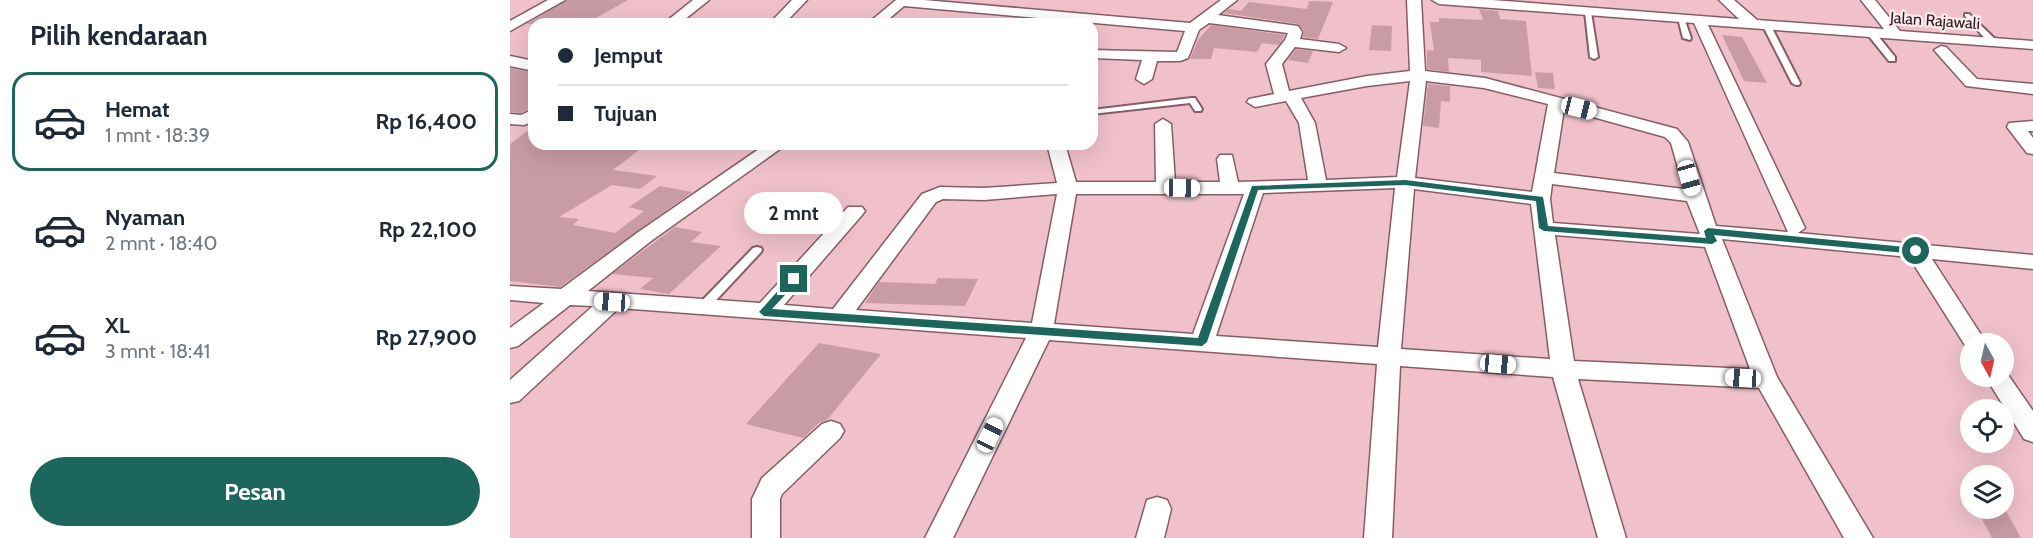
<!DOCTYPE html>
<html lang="id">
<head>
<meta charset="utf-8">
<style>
	body { margin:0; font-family:Cabin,sans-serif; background:#f6f6f7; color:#1f2937; height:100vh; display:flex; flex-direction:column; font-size:22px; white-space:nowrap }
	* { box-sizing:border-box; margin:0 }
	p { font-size:20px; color:#747a83 }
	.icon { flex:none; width:33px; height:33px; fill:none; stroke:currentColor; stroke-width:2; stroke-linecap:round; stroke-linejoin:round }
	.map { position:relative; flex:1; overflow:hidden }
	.sheet { display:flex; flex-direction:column; background:#fff; width:510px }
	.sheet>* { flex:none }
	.top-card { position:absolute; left:18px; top:18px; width:570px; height:132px; border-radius:18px; box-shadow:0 6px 24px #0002; display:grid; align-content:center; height:132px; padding:0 30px; background:#fff }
	.needle { width:39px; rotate:172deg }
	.fabs { position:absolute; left:1450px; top:333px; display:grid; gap:12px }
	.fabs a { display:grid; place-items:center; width:54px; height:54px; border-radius:50%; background:#fff; box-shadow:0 6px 24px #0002; font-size:30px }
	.end { position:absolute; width:27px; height:27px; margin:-14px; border:8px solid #1c665d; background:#fff; box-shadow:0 0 0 3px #fff }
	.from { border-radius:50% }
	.bubble { position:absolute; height:42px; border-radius:21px; background:#fff; box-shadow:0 6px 24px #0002; font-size:20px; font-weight:700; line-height:42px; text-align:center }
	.car { position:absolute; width:18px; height:36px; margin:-18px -9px; border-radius:8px; box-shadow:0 0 4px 2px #0007; background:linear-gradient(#fff 24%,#345 0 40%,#fff 0 76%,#345 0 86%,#fff 0) }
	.top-card b { display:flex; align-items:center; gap:21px; height:57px; font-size:22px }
	.top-card b+b { border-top:2px solid #e0e1e3 }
	.top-card i { width:15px; height:15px; background:#1f2937 }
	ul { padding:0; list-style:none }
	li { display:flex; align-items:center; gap:18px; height:99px; margin:0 12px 9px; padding:0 18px; border:3px solid transparent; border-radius:18px }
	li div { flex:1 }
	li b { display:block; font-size:22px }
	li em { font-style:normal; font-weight:700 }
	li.on { border-color:#1c665d }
	li>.icon { width:54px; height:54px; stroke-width:1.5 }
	h2 { padding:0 30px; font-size:27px; line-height:72px }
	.cta { display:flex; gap:12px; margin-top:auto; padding:12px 30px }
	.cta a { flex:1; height:69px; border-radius:36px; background:#1c665d; color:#fff; font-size:24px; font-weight:700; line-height:69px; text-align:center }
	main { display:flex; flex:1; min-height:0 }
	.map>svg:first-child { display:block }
	.building { fill:#c99ba5 }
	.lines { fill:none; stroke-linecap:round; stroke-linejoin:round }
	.lane-casing { stroke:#865d67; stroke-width:4 }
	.street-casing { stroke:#865d67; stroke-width:3 }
	.lane { fill:#fff; fill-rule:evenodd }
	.street { fill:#fff; fill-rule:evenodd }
	.route { fill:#1c665d }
	.labels { text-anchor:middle; stroke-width:4.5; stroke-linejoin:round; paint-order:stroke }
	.far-street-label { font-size:16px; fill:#2a191d; stroke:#feeaee }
</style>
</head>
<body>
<main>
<section class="sheet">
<h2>Pilih kendaraan</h2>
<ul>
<li class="on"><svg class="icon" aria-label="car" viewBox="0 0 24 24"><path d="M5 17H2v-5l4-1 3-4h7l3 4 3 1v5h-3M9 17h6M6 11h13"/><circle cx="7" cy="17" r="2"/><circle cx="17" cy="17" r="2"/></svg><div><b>Hemat</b><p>1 mnt · 18:39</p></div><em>Rp 16,400</em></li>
<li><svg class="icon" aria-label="car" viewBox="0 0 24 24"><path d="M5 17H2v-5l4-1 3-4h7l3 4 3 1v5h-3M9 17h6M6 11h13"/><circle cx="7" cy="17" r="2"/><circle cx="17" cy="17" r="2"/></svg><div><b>Nyaman</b><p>2 mnt · 18:40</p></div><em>Rp 22,100</em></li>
<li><svg class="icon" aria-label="car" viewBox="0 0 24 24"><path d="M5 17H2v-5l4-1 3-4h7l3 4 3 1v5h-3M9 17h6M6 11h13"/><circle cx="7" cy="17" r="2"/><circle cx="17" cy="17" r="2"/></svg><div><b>XL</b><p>3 mnt · 18:41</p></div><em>Rp 27,900</em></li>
</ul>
<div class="cta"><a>Pesan</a></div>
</section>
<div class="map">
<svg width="1523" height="538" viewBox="0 0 1523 538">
	<rect width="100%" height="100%" fill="#f0c1cb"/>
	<g class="building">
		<polygon points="57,0 118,0 75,24 17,24"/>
		<polygon points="799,1 823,2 808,39 793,37 794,31 788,24 714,13 719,9 731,11 739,2 797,9"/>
		<polygon points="969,9 988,11 990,19 1016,21 1022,76 971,72 971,60 938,58 939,72 917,69 917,50 924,51 920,22 929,22 929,18 973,20"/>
		<polygon points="701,25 775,35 769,45 752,43 747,52 704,48 701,59 680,59 688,40"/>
		<polygon points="862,25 882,26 881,51 859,50"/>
		<polygon points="1212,35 1232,37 1257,83 1234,81"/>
		<polygon points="786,49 803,51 798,63 778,60"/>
		<polygon points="0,68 24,73 24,107 11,113 0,112"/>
		<polygon points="1025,72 1043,73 1045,89 1028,88"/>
		<polygon points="918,84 940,86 940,102 931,101 929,128 913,126"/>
		<polygon points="24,126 24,144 137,144 103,170 147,176 130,189 102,185 49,217 69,219 63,225 105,233 134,211 119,207 150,186 182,192 50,287 0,281 0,144"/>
		<polygon points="165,227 192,232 181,242 211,246 159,294 130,289 143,278 102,274"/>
		<polygon points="428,278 468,279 455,306 355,303 369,282 425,284"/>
		<polygon points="309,343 371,354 317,420 310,422 293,438 236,424"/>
		<polygon points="1466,508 1495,509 1511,538 1482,538"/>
	</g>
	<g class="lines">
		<defs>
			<g id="lane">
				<polygon points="1078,10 1081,12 1088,57 1084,59 1080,57 1075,12"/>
				<polygon points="1455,14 1459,14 1486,40 1486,44 1480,44 1455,16"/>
				<polygon points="1171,16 1174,18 1181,38 1180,40 1173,38 1168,18"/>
				<polygon points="1256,22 1260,24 1290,83 1289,85 1286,85 1282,83 1252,24"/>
				<polygon points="1358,31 1364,31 1385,57 1385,61 1379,61 1358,35"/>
				<polygon points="682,98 685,98 692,109 691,111 685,111 680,103 582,114 582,110"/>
				<polygon points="247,247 251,248 252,250 251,252 196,311 188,311 186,308 188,305 243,248"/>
			</g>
			<g id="street">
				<polygon points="38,0 55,0 0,31 0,21"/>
				<polygon points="183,0 199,0 169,24 153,24"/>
				<polygon points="282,0 297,0 274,24 259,24"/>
				<path d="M 386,0 L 414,0 L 680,23 L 711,0 L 727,0 L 708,15 L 788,26 L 792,32 L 790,39 L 829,44 L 836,48 L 829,52 L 785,47 L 772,64 L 779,91 L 857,76 L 900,71 L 897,0 L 911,0 L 915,71 L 975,78 L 1167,129 L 1178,142 L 1206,226 L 1278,232 L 1184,23 L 929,4 L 922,0 L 982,0 L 1229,19 L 1209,0 L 1224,0 L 1247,20 L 1374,29 L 1351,0 L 1365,0 L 1390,31 L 1523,41 L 1523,49 L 1198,25 L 1295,228 L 1288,233 L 1523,255 L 1523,269 L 1422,259 L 1477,344 L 1461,344 L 1461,351 L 1458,350 L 1399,257 L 1212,239 L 1267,377 L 1363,538 L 1334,538 L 1249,388 L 1068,379 L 1116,538 L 1088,538 L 1043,377 L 890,366 L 882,538 L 854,538 L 867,364 L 539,340 L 443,538 L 415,538 L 516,338 L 109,308 L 9,401 L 0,403 L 0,380 L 83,306 L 60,305 L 8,346 L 0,348 L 0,328 L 34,303 L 0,300 L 0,286 L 51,289 L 127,233 L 256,144 L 277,144 L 141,241 L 78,291 L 250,303 L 338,207 L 352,207 L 355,211 L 352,215 L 274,305 L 323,309 L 412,194 L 430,187 L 474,188 L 547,183 L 537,144 L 555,144 L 566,182 L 646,182 L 645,124 L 653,119 L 661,124 L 665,182 L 710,182 L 707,159 L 710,155 L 722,155 L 728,182 L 798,180 L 789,123 L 776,101 L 745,107 L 737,102 L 739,99 L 764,94 L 756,64 L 775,40 L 778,33 L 699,23 L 689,30 L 678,58 L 670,61 L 647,61 L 642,79 L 634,84 L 626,79 L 632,60 L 582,58 L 582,50 L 667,52 L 675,31 L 394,6 L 373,24 L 357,24 ZM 900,81 L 887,177 L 816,180 L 805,123 L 791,98 L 857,86 ZM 916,81 L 974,88 L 1038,104 L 1022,192 L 905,178 ZM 1054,109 L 1155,137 L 1161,143 L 1174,189 L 1044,173 ZM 1042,184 L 1177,201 L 1190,234 L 1043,223 L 1040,199 ZM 885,188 L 868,347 L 706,336 L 753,193 ZM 904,189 L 1021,204 L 1040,359 L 891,349 ZM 547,194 L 522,323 L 346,310 L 426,202 L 433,199 L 474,200 ZM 566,194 L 734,194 L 683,334 L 544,324 ZM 1045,235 L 1195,247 L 1240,369 L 1064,361 Z"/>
				<polygon points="1431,46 1436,47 1467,79 1523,84 1523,94 1456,86 1424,50"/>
				<polygon points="0,56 24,61 24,71 0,66"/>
				<polygon points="24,109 24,121 14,125 0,124 0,114 11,115"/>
				<polygon points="1523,121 1523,131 1518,131 1523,138 1523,154 1517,153 1497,127 1499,123"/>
				<polygon points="1494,369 1523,411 1523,442 1514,439 1475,376 1494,376"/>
				<polygon points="321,421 330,424 334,431 330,438 272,494 270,499 270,538 242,538 242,499 252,478 312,424"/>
				<polygon points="647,497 657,500 661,509 654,538 626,538 637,500"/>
			</g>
		</defs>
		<use href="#lane" class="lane-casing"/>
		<use href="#street" class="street-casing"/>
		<use href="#lane" class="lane"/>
		<use href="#street" class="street"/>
	</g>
	<polygon class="route" points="895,180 1033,197 1038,226 1196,238 1194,231 1198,228 1406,248 1411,251 1406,254 1204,235 1207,241 1202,244 1034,231 1029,228 1026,201 895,185 748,190 697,342 692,346 254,316 249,312 281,276 284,275 289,279 288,281 262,309 688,338 742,186"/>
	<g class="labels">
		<g class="far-street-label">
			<text transform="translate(1425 20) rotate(4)" y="6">Jalan Rajawali</text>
		</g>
	</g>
</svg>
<div class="fabs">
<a><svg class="needle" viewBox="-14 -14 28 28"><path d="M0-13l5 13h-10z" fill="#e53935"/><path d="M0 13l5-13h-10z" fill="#747a83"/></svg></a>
<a><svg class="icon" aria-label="locate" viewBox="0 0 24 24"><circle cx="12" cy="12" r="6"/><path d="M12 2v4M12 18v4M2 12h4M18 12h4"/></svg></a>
<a><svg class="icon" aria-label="layers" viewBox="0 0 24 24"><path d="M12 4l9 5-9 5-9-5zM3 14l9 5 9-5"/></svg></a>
</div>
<i class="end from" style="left:1406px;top:251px"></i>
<i class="end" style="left:284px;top:279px"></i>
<div class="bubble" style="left:234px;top:192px;width:99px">2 mnt</div>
<i class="car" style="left:1069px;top:108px;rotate:104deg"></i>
<i class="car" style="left:1179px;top:178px;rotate:164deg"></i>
<i class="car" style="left:672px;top:188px;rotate:91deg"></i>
<i class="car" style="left:102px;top:302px;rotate:274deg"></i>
<i class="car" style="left:988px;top:364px;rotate:95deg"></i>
<i class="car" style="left:1233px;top:378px;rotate:273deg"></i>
<i class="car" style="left:480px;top:435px;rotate:26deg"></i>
<div class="top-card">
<b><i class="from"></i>Jemput</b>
<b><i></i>Tujuan</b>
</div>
</div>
</main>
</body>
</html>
